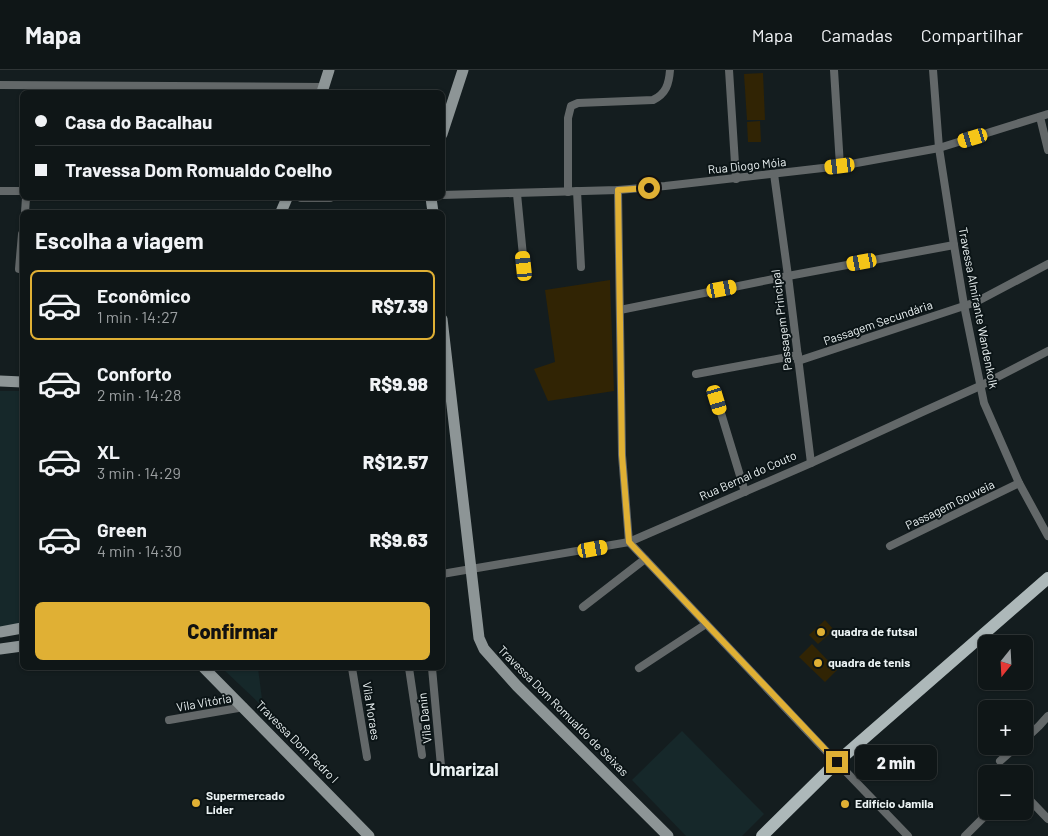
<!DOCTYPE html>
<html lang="pt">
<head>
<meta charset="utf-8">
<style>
	body { margin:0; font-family:Barlow,sans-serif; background:#1d2324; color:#f1f3f6; height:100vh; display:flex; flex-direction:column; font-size:19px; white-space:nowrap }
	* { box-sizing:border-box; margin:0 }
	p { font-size:16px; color:#9b9fa1 }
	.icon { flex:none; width:28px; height:28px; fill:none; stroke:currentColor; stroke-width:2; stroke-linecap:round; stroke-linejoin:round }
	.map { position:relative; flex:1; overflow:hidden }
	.sheet { position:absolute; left:20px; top:140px; width:425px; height:460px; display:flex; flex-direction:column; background:#0f1617; border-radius:8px; box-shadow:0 1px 4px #0004,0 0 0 1px #2f3536 }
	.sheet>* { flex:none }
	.guide { position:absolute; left:20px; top:20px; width:425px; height:110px; border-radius:8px; box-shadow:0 1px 4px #0004,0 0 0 1px #2f3536; display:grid; align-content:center; height:110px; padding:0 15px; background:#0f1617 }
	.needle { width:32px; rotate:198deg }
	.controls { position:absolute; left:978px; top:565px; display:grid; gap:10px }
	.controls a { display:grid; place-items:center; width:55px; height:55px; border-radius:8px; background:#0f1617; box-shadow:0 1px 4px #0004,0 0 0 1px #2f3536; font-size:25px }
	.end { position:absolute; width:22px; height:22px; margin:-11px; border:6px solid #e0b034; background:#111; box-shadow:0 0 0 2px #111 }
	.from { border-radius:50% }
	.bubble { position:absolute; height:35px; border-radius:8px; background:#0f1617; box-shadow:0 1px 4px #0004,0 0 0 1px #2f3536; font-size:16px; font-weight:800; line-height:35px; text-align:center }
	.car { position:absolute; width:15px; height:30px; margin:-15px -8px; border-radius:6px; box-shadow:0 0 4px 1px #0007; background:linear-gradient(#f5c518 24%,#345 0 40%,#f5c518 0 76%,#345 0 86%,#f5c518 0) }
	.guide b { display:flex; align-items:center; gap:18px; height:48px; font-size:19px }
	.guide b+b { border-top:1px solid #2f3536 }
	.guide i { width:12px; height:12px; background:#f1f3f6 }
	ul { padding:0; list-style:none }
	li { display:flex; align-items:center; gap:15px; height:70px; margin:0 10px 8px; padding:0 5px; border:2px solid transparent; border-radius:8px }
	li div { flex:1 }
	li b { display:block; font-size:19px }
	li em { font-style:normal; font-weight:800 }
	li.selected { border-color:#e0b034 }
	li>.icon { width:45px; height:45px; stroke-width:1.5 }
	h2 { padding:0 15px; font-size:22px; line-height:60px }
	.cta { display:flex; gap:10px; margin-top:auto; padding:10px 15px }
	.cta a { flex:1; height:58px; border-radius:8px; background:#e0b034; color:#111; font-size:20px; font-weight:800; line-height:58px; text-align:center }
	header { display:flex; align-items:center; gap:30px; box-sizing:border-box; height:70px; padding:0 25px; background:#0f1617; border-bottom:1px solid #2f3536 }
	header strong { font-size:24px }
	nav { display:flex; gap:28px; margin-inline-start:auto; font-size:18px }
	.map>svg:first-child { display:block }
	.built { fill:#16282a }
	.green { fill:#312404 }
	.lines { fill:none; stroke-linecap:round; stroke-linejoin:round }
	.street { stroke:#636869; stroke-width:8 }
	.secondary { stroke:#8d9596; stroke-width:11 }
	.primary { stroke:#adb8b9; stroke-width:12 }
	.route { stroke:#e0b034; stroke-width:6 }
	.poi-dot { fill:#e0b034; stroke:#0b1416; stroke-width:2 }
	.labels { text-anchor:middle; stroke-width:4; stroke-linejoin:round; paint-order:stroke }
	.street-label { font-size:12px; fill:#ebf2f3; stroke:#0b1416 }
	.poi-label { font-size:12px; font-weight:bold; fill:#ebf2f3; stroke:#0b1416; text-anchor:start }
	.district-label { font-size:18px; font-weight:bold; fill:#ebf2f3; stroke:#0b1416 }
</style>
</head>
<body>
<header>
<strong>Mapa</strong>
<nav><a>Mapa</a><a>Camadas</a><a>Compartilhar</a></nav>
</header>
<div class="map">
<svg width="1048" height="766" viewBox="0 0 1048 766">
	<rect width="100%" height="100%" fill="#141d1f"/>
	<g class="built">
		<polygon points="0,321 22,321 22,562 0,565"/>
		<polygon points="222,598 258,598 263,637"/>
		<polygon points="682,661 764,744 742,766 686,766 632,710"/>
	</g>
	<g class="green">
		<polygon points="763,3 765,50 747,50 744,4"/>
		<polygon points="760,51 761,72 748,72 747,52"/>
		<polygon points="610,210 614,321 548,331 534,299 555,292 545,220"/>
		<polygon points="825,550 834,560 818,574 809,565"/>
		<polygon points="812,574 837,600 825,612 799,587"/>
	</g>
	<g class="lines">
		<g class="street">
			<polyline points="729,0 736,109"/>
			<polyline points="834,0 840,96"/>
			<polyline points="933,0 939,78 954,175 964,235 984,333 1019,413 1048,466"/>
			<polyline points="0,15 323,17"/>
			<polyline points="1040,47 1048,80"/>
			<polyline points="774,104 788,206 811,393"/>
			<polyline points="618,120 622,385 629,472 827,682 908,766"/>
			<polyline points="0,121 22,121"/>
			<polyline points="577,121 581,197"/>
			<path d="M 568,122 L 568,48 L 571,36 L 578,33 L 653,30 C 666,24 669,14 670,0"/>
			<polyline points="517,124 524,196"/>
			<polyline points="442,125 618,120 665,116 840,96 939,78 1048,44"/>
			<polyline points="301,128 330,128"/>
			<polyline points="25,142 26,128"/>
			<polyline points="19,199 22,164"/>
			<polyline points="620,240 788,206 954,175"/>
			<polyline points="798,291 976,232 1048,194"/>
			<polyline points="696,304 798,285"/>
			<polyline points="717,330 745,422"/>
			<polyline points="890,476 1019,413"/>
			<polyline points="442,504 629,472 811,393 920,343 980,316 1048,281"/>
			<polyline points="583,537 645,489"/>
			<polyline points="352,598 367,687"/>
			<polyline points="409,598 422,685"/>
			<polyline points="432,598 441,696"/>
			<polyline points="639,598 706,554"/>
			<polyline points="169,650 244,637"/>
			<polyline points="1024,670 1039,656 1048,646"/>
			<polyline points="1000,691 1017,676"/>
			<polyline points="1024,724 1048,749"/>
			<polyline points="965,766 990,741"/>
		</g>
		<g class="secondary">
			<polyline points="322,22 329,0"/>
			<polyline points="442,64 463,0"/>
			<polyline points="431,128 433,142"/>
			<polyline points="281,142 287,128"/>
			<polyline points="442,249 479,568 484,579 517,616 668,766"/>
			<polyline points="0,311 22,312"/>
			<polyline points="0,562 22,558"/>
			<polyline points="0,579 22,576"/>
			<polyline points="204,598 369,766"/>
		</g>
		<polyline class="primary" points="762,766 837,692 1048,508"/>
	</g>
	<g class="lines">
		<polyline class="route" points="649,118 618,120 622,385 629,472 837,692"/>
	</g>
	<g class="poi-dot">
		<circle cx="821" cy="562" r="5"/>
		<circle cx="818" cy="593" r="5"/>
		<circle cx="196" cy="733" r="5"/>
		<circle cx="845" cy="734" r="5"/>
	</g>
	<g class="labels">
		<g class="street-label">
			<text transform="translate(747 96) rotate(-6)" y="4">Rua Diogo Móia</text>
			<text transform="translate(978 238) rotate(79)" y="4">Travessa Almirante Wandenkolk</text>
			<text transform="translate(782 250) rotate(-97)" y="4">Passagem Principal</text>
			<text transform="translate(878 253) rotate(-19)" y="4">Passagem Secundária</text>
			<text transform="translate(748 406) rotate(-24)" y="4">Rua Bernal do Couto</text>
			<text transform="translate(950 435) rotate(-26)" y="4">Passagem Gouveia</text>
			<text transform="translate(204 633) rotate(-10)" y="4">Vila Vitória</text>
			<text transform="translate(371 641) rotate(81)" y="4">Vila Moraes</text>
			<text transform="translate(563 641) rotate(45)" y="4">Travessa Dom Romualdo de Seixas</text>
			<text transform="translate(425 648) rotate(-96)" y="4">Vila Danin</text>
			<text transform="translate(297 672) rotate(45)" y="4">Travessa Dom Pedro I</text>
		</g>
		<g class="poi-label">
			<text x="831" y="566">quadra de futsal</text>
			<text x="828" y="597">quadra de tenis</text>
			<text x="206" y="730">Supermercado<tspan x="206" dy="14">Líder</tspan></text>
			<text x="855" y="738">Edifício Jamila</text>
		</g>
		<g class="district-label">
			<text x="464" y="706">Umarizal</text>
		</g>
	</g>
</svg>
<div class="controls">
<a><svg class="needle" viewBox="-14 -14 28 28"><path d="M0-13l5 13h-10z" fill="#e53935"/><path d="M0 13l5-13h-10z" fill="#9b9fa1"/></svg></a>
<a>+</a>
<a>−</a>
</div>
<i class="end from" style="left:649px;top:118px"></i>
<i class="end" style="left:837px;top:692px"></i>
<div class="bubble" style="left:855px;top:675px;width:82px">2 min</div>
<i class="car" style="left:973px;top:68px;rotate:253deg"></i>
<i class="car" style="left:840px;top:96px;rotate:263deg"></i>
<i class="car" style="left:862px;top:192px;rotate:260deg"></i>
<i class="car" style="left:524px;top:196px;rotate:354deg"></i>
<i class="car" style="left:722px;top:219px;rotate:79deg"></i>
<i class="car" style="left:717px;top:330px;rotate:163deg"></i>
<i class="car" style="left:593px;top:479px;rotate:80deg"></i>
<div class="guide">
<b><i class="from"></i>Casa do Bacalhau</b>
<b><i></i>Travessa Dom Romualdo Coelho</b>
</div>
<section class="sheet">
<h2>Escolha a viagem</h2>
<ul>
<li class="selected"><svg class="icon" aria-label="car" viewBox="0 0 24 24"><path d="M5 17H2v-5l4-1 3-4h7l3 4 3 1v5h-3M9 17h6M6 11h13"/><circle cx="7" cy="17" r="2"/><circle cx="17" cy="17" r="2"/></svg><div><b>Econômico</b><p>1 min · 14:27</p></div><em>R$7.39</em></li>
<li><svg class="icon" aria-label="car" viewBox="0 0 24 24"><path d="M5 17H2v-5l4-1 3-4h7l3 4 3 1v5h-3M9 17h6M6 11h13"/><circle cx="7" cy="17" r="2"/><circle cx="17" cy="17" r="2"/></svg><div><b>Conforto</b><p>2 min · 14:28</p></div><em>R$9.98</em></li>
<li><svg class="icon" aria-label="car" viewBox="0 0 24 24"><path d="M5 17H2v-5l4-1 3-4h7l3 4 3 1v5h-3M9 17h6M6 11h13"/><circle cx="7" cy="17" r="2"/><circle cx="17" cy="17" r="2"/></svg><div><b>XL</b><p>3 min · 14:29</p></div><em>R$12.57</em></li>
<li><svg class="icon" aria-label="car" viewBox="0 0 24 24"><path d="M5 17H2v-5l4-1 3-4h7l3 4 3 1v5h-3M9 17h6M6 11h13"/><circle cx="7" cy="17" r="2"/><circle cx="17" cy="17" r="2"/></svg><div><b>Green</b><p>4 min · 14:30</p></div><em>R$9.63</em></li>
</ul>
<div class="cta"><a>Confirmar</a></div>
</section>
</div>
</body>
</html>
